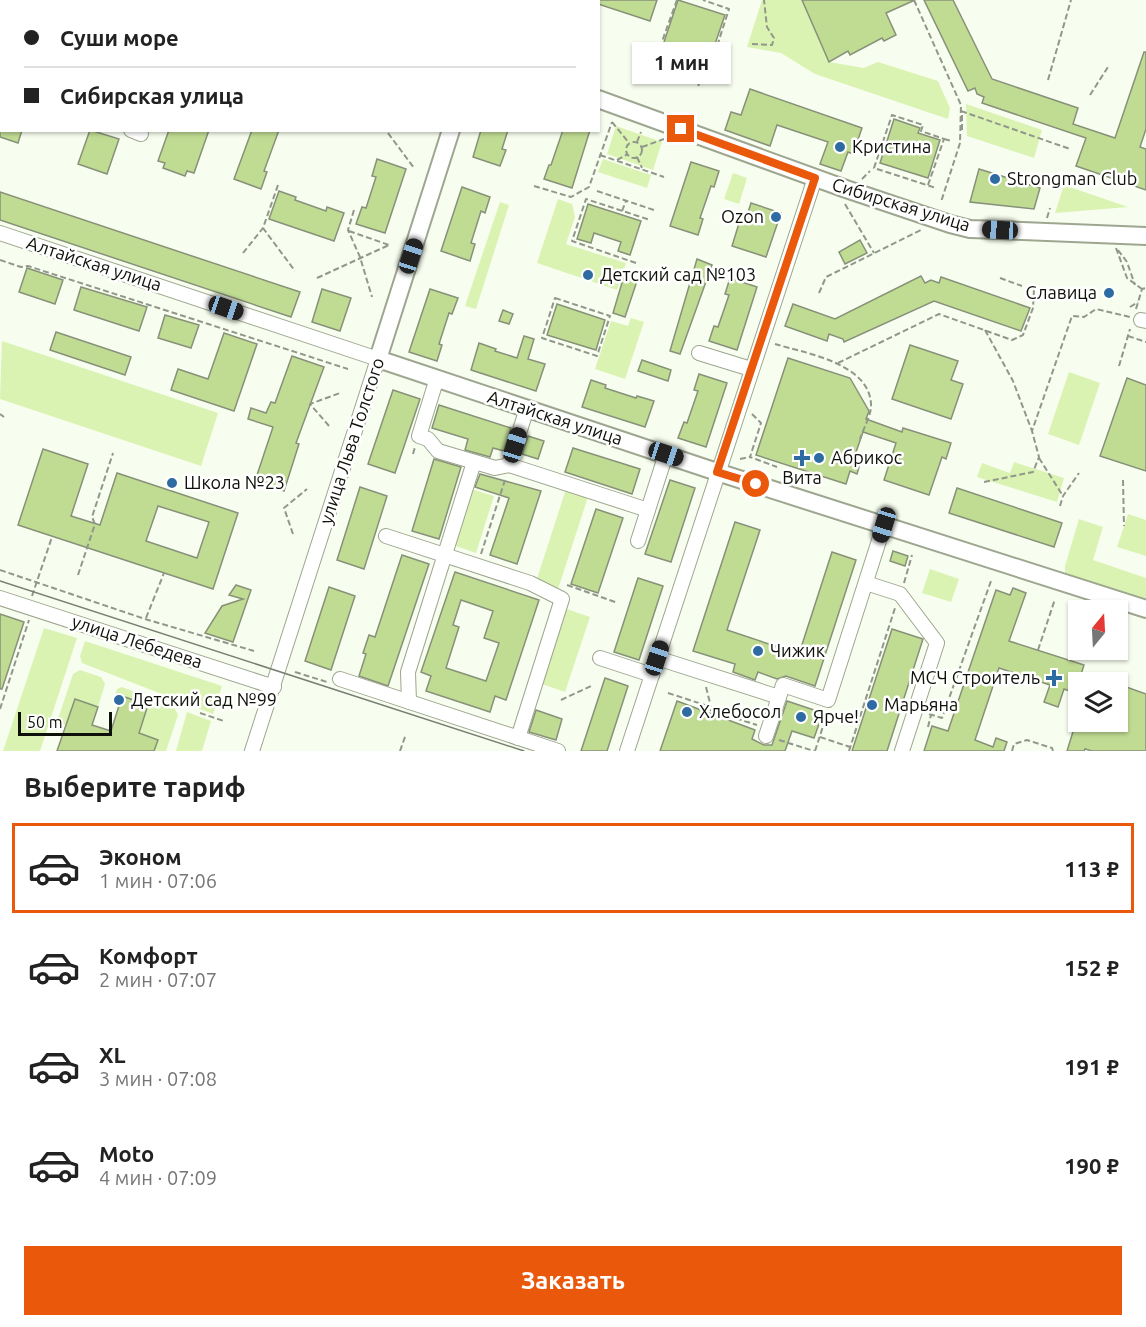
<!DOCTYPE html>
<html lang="ru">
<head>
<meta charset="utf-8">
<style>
	body { margin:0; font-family:Ubuntu,sans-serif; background:#f2f2f2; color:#222; height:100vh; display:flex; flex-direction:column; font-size:22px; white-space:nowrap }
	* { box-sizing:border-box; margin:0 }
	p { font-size:20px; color:#767676 }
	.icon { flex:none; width:33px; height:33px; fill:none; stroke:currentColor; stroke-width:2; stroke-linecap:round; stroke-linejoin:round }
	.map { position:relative; height:751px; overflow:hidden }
	.side { display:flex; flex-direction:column; background:#fff; flex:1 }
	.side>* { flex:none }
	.guide { position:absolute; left:0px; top:0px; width:600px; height:132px; box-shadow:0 2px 4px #0004; display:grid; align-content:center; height:132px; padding:0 24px; background:#fff }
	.needle { width:39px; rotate:18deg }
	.controls { position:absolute; left:1068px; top:600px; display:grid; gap:12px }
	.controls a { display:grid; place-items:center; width:60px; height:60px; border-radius:0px; background:#fff; box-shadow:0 2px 4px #0004; font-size:30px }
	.scale { position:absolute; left:18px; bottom:15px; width:94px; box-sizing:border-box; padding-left:6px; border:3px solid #0e1109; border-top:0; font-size:16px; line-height:21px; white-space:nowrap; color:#0e1109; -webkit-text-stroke:4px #fff; paint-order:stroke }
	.end { position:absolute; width:27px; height:27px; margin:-14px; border:8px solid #ea580c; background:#fff; box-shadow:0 0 0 3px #fff }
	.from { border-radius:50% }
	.bubble { position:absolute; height:42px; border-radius:0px; background:#fff; box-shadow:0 2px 4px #0004; font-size:20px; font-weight:600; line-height:42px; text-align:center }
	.car { position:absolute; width:18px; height:36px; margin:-18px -9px; border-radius:8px; box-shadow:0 0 4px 2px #0007; background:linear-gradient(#222 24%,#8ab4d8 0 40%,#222 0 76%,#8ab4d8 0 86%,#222 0) }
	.guide b { display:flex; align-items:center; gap:21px; height:57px; font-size:22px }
	.guide b+b { border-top:2px solid #e0e0e0 }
	.guide i { width:15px; height:15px; background:#222 }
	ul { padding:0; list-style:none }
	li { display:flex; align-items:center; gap:18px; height:90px; margin:0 12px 9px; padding:0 12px; border:3px solid transparent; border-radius:0px }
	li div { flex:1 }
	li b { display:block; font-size:22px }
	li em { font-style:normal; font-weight:600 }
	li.selected { border-color:#ea580c }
	li>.icon { width:54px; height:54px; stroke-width:1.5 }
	h2 { padding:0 24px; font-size:27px; line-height:72px }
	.cta { display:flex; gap:12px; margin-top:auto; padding:12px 24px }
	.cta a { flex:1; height:69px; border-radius:0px; background:#ea580c; color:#fff; font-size:24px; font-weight:600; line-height:69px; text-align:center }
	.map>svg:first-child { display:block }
	.green { fill:#daf3b3 }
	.building { fill:#c0dc93; stroke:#879179; stroke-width:1.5; fill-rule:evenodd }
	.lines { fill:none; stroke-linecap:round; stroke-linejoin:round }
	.minor-casing { stroke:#9da68f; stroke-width:16 }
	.major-casing { stroke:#9da68f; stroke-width:20 }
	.path { stroke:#92978b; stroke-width:2; stroke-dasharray:6 3; stroke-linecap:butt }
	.minor { stroke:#fff; stroke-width:14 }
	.major { stroke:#fff; stroke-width:16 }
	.tram { stroke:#7a7f74; stroke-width:1.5 }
	.route { stroke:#ea580c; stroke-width:8 }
	.poi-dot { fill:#2d6ba2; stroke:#fff; stroke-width:2 }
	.labels { text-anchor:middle; stroke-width:5; stroke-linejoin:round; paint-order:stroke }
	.poi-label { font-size:18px; fill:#0e1109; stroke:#fff; text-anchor:start }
	.street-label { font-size:18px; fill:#0e1109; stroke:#fff }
</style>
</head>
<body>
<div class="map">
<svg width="1146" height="751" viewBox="0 0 1146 751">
	<rect width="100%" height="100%" fill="#f8feef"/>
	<g class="green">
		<polygon points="762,0 802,0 829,62 864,68 878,62 938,81 950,108 948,119 815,74 781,53 747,47"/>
		<polygon points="966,104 1042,130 1034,158 967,136"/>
		<polygon points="616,126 662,142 653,170 607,154"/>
		<polygon points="603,159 651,175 647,188 598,172"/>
		<polygon points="733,173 747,178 739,204 724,199"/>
		<polygon points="1064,185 1128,207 1055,213"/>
		<polygon points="558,199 572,204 575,217 566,244 626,263 617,290 537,263"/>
		<polygon points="500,202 509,205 476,309 465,306"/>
		<polygon points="631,318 644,322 625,379 595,369 611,321 628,326"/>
		<polygon points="2,341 218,413 201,466 0,399"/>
		<polygon points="1069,372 1100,383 1079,445 1048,434"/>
		<polygon points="1014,462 1064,478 1057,502 977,477 982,463 1010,473"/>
		<polygon points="471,489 494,496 476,553 453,545"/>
		<polygon points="566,489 588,497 558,589 536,582"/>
		<polygon points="1128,514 1146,520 1146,556 1117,547"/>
		<polygon points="1079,519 1103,527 1093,560 1146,578 1146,600 1065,574 1065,566"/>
		<polygon points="930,569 959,579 951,602 922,593"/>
		<polygon points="564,608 590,617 565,692 539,683"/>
		<polygon points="44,628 77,638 40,751 3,751"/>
		<polygon points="85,641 222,686 213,714 82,663 80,656"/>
		<polygon points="80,670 101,677 105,684 98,707 75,699 66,725 57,722 73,674"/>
		<polygon points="122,687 174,707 178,715 166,751 154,751 157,740 139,733 148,705 122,696 120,701 114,699 117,689"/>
		<polygon points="187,712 211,721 202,751 176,751"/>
	</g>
	<g class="building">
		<polygon points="593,0 657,0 650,21 598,4 598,2 593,2"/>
		<polygon points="678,0 725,15 706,70 660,54"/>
		<polygon points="802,0 915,0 886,13 896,35 884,41 882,38 850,55 848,51 829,62"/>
		<polygon points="924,0 953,0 992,79 1078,108 1073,124 1115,138 1144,52 1146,52 1146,129 1140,147 1146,149 1146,190 1076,166 1086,138 982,103 984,97 977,94 975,88 968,91"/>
		<polygon points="750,89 862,128 853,154 848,152 841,171 820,164 828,142 777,125 770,146 725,130 731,112 741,115"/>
		<polygon points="894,119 920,128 918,133 940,140 928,178 880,163"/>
		<polygon points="0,130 22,130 18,143 0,137"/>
		<polygon points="90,130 119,139 107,174 78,164"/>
		<polygon points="169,130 209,130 194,173 187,171 185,176 163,168 165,163 158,161"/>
		<polygon points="252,130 279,130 264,171 267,172 261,189 234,179"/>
		<polygon points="481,130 508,130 502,149 506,150 500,166 473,157"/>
		<polygon points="563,130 590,130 572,188 544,179 549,165 551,165"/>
		<polygon points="377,159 406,169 385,233 356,224 362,207 366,208 376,177 372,176"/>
		<polygon points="691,162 719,171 714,187 711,186 700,218 703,219 698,235 670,226"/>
		<polygon points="979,169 1040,188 1034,209 970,202"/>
		<polygon points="462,187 490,197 485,213 481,211 471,243 475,244 470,261 441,251"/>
		<polygon points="279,191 296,197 295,200 326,211 327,207 344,213 334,241 269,219"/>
		<polygon points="0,192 300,292 291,317 0,220"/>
		<polygon points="751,203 781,213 766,257 732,246 740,220 745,222"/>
		<polygon points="588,204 641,221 630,255 618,251 621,242 594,233 591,243 577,239"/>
		<polygon points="860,240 867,253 845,264 839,252"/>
		<polygon points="697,259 712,265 680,354 670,351"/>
		<polygon points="27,268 63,280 55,304 19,292"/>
		<polygon points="624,276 637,281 625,317 613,313"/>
		<polygon points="921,276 925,283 931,280 939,283 941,277 1030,308 1021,331 934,301 844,342 843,339 829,334 827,341 785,326 793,304 835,319"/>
		<polygon points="730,278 757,287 737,350 709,341 714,326 718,327 729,295 725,294"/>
		<polygon points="81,287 147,307 139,331 74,310"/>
		<polygon points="322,289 351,298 340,331 312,322"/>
		<polygon points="430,289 458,298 452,314 449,313 439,344 442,345 437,361 409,352"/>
		<polygon points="557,304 605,320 596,350 547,335"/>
		<polygon points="503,310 513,314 509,324 499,321"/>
		<polygon points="165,315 199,325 191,348 158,338"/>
		<polygon points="56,332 131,357 125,375 50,350"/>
		<polygon points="224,333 257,344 234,411 171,390 178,369 208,379"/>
		<polygon points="524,336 534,339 528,359 545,364 536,391 471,370 479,343 496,349 495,351 517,358"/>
		<polygon points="910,345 958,361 951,380 963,384 951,419 892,399"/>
		<polygon points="292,356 324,367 296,443 299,444 284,491 255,481 273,427 248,419 251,408 266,413 271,402 275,403"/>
		<polygon points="788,358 850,378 869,411 866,419 902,432 903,428 951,443 946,459 942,457 929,495 884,480 896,443 863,432 855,455 862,457 857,474 850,471 846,484 756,455"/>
		<polygon points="642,360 671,370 668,381 638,371"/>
		<polygon points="699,374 727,383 706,447 678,438 684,422 687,423 698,391 694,390"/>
		<polygon points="1127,378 1146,385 1146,471 1100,456"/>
		<polygon points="591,380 606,385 605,388 636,398 637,396 654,401 645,427 582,407"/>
		<polygon points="393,390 420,399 395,473 368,464"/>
		<polygon points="439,405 511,428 504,451 493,448 490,457 465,450 468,439 432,428"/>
		<polygon points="528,436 544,441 538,459 522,454"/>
		<polygon points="573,448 640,469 632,494 565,472"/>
		<path d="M 43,449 L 88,464 L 71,516 L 100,525 L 117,473 L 238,513 L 213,589 L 18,525 ZM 158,506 L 209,522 L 197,558 L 146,541 Z"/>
		<polygon points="434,459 461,467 439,539 412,531"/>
		<polygon points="480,474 541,491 517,564 490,555 509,498 475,487"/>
		<polygon points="670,480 695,488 671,562 645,554"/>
		<polygon points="360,487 387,496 364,569 337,560"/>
		<polygon points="957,488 1062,523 1054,547 949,513"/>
		<polygon points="596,509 623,518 598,593 571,584"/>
		<polygon points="735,522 760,530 727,630 781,648 780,651 798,657 832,552 856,560 815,686 786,676 777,679 758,672 755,680 733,672 735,664 693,651"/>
		<polygon points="893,551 908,556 905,566 890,561"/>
		<polygon points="402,555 429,564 388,686 359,676 366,654 363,653 369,635 375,637"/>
		<path d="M 455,572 L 539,600 L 506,700 L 495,696 L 490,712 L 426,691 L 431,676 L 421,672 ZM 461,600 L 493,611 L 484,638 L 499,643 L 486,681 L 446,668 L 459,627 L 453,625 Z"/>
		<polygon points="638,578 663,586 639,660 614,652"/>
		<polygon points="236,585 251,590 233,642 205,633 222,606 243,599 229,595"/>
		<polygon points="329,587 355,596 331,670 305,661"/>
		<polygon points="1013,588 1026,593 1009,641 1084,665 1075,693 1064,689 1058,707 1044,702 1050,685 999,668 975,740 993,747 996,738 1007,742 1004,751 924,751 932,726 948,731 996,590 1010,595"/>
		<polygon points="0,614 24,622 2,689 0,689"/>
		<polygon points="892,629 923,639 887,751 852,751"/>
		<polygon points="605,678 628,686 607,751 581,751"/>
		<polygon points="1118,684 1146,694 1146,751 1092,751 1085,749 1084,751 1067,751 1076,722 1089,722 1099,724 1100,722 1118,722"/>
		<polygon points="122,696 148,705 139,733 158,740 154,751 57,751 75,699 98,707 92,725 111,731"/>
		<polygon points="677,701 755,730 752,739 764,745 772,745 787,701 823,713 814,738 792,731 785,751 660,751"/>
		<polygon points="536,710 562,719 556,740 529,732"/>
	</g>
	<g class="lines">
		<defs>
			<g id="minor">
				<polyline points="495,2 495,0"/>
				<polyline points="0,87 2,88"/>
				<polyline points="131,130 141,134"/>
				<polyline points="0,233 378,359 252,751"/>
				<polyline points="1141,320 1146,321"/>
				<polyline points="699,353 751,369"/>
				<polyline points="437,378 419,436 428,439 438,451 495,468 509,465 648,510"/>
				<polyline points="509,465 527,408"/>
				<polyline points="386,536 530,583 562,599 518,738"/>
				<polyline points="638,541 666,454"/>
				<polyline points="866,583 900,594 937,643 902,751"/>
				<polyline points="0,598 274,687"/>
				<polyline points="600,658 652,675"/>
				<polyline points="657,658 779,697"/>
				<polyline points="340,679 558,751"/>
				<polyline points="409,702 408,672 474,462"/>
				<polyline points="766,736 783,685 828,700 884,525"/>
				<polyline points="627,751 815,178"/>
			</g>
			<g id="major">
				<polyline points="318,0 323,2"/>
				<polyline points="598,99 846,189 950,224 970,229 1000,230 1146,236"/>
				<polyline points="451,130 378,359 717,472 1146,609"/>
			</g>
		</defs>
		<use href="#minor" class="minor-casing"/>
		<use href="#major" class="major-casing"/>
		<g class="path">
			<polyline points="677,0 656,58 702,74 698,87"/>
			<polyline points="914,0 961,105 960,143 941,202"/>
			<polyline points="240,2 240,0"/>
			<polyline points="467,2 467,0"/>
			<polyline points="527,2 528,0"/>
			<polyline points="752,44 772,45 774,38 767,27 764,0"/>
			<polyline points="702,74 706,75 709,71 729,9 703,0"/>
			<polyline points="1048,80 1071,0"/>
			<polyline points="1090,95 1108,67"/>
			<polyline points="961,111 1070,149"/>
			<polyline points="962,115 962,133"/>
			<polyline points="612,122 629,143"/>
			<polyline points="388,133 414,168"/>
			<polyline points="944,139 952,141"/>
			<polyline points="637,142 641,132"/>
			<circle cx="634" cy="150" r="8"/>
			<polyline points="642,147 664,139"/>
			<polyline points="600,155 664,177"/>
			<polyline points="637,157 642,168"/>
			<polyline points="617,160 628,154"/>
			<polyline points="862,179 870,171"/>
			<polyline points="278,185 263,228 295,271"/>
			<polyline points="928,185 944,139 921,131 923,125 892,115 874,168 936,188"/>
			<polyline points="534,186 571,197 589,187 612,122"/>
			<polyline points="597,191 654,210"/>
			<polyline points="845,204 874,253"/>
			<polyline points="354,210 348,230 360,257 372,297"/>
			<polyline points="622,211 626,201"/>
			<polyline points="1047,218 1050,208"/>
			<polyline points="349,231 389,245"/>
			<polyline points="1116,248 1127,278 1142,289"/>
			<polyline points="1118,250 1127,262 1135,285"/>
			<polyline points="243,253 263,228"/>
			<polyline points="0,260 21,267 28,266 348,369"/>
			<polyline points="636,263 572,241 586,199 650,220"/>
			<polyline points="317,278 389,245"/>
			<polyline points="1000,278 1022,286"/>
			<polyline points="819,293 826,277 923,229"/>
			<polygon points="555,298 610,316 597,356 542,338"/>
			<polyline points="1130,307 1138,302"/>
			<polyline points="1136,309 1142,289 1146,288"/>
			<polyline points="985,330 1013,381 1032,431"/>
			<polyline points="1128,336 1146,342"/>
			<path d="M 775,344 C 805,353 869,363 871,404 C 872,414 863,429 860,439"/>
			<polyline points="838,363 939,314 1012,340 1023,335 1033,308 1034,290"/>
			<polyline points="1119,366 1130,329"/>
			<polyline points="0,414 4,417"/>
			<polyline points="752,414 761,423 750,457 777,467"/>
			<polyline points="329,426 310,404 340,393"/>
			<polyline points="413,454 415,447"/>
			<polyline points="1039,458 1063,496"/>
			<polyline points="740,459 750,457"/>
			<polyline points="812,478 813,474"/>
			<polyline points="1123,480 1124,526"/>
			<polyline points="984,482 1033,472 1039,457 1032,431 1072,316 1084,317 1096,309 1130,317"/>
			<polyline points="1060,506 1063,496 1079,473"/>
			<polyline points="293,534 284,508 307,489"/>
			<polyline points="481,554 505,480"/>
			<polyline points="0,570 145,619 254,651"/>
			<polyline points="78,575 95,524 92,517 113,453"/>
			<polyline points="904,583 912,555"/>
			<polyline points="567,585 618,603"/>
			<polyline points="32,596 52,537"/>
			<polyline points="146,618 164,573"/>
			<polyline points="1038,650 1055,599"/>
			<polyline points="295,672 327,682"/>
			<polyline points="706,687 711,707"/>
			<polyline points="668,693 711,707"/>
			<polyline points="561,700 591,686"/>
			<polyline points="0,709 29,620"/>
			<polyline points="710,710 757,725"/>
			<polyline points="200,713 224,721"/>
			<polyline points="929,714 942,718 991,581"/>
			<polyline points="928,727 931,715"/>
			<polyline points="820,737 850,747"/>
			<polyline points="779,740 814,751"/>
			<polyline points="400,751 406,734"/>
			<polyline points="815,751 827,714"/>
			<polyline points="849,751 895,608"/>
			<polyline points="1012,751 1014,744 1027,740 1052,748 1053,751"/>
		</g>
		<use href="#minor" class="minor"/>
		<use href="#major" class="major"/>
		<polyline class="tram" points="0,581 524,751"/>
	</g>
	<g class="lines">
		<polyline class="route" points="681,129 815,178 717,472 756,484"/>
	</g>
	<g class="poi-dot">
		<circle cx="840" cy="147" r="6"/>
		<circle cx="995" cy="179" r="6"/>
		<circle cx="776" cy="217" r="6"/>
		<circle cx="588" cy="275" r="6"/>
		<circle cx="1109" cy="293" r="6"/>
		<path d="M799 449h6v6h6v6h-6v6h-6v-6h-6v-6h6z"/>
		<circle cx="819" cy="458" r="6"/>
		<circle cx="172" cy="483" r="6"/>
		<circle cx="758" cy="651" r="6"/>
		<path d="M1051 669h6v6h6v6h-6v6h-6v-6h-6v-6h6z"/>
		<circle cx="119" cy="700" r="6"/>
		<circle cx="872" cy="705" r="6"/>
		<circle cx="687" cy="712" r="6"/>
		<circle cx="801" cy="717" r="6"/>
	</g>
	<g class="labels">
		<g class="poi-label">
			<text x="852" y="153">Кристина</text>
			<text x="1007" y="185">Strongman Club</text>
			<text x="764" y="223" text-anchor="end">Ozon</text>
			<text x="600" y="281">Детский сад №103</text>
			<text x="1097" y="299" text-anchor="end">Славица</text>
			<text x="831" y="464">Абрикос</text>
			<text x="802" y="484" text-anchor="middle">Вита</text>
			<text x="184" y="489">Школа №23</text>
			<text x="770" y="657">Чижик</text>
			<text x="1040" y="684" text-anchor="end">МСЧ Строитель</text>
			<text x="131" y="706">Детский сад №99</text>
			<text x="884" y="711">Марьяна</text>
			<text x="699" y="718">Хлебосол</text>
			<text x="813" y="723">Ярче!</text>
		</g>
		<g class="street-label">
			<text transform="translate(901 205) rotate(17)" y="6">Сибирская улица</text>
			<text transform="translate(94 264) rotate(18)" y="6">Алтайская улица</text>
			<text transform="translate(555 418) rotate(18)" y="6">Алтайская улица</text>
			<text transform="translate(352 441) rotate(-72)" y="6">улица Льва Толстого</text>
			<text transform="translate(137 642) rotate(18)" y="6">улица Лебедева</text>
		</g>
	</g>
</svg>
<div class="controls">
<a><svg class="needle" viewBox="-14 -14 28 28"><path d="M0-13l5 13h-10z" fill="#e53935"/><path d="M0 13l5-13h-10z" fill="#767676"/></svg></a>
<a><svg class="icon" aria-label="layers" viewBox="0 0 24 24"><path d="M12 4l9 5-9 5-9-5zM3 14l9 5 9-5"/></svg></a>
</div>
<div class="scale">50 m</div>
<i class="end from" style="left:756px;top:484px"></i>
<i class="end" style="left:681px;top:129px"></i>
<div class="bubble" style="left:632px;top:42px;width:99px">1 мин</div>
<i class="car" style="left:1000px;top:230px;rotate:273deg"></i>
<i class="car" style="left:411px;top:256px;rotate:18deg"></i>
<i class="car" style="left:226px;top:308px;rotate:109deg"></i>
<i class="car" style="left:515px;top:445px;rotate:17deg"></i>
<i class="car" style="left:666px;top:454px;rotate:108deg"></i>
<i class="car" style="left:884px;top:525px;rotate:197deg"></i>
<i class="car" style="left:657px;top:658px;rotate:18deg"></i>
<div class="guide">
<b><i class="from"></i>Суши море</b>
<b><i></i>Сибирская улица</b>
</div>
</div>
<section class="side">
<h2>Выберите тариф</h2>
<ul>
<li class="selected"><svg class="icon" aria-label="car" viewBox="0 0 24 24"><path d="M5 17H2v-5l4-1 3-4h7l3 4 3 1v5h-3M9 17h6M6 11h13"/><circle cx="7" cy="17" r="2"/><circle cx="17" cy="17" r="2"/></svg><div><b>Эконом</b><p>1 мин · 07:06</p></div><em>113 ₽</em></li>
<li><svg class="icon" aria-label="car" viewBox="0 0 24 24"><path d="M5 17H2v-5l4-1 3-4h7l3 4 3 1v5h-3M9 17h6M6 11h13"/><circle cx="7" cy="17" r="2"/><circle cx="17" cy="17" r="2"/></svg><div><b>Комфорт</b><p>2 мин · 07:07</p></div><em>152 ₽</em></li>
<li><svg class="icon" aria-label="car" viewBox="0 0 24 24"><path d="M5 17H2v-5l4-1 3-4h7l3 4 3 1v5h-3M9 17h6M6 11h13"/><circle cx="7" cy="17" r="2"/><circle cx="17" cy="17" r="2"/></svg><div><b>XL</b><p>3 мин · 07:08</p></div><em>191 ₽</em></li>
<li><svg class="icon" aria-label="car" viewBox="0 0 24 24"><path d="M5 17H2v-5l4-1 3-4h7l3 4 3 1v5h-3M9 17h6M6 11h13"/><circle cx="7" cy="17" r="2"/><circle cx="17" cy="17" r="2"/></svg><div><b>Moto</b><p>4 мин · 07:09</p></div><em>190 ₽</em></li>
</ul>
<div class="cta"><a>Заказать</a></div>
</section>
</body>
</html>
